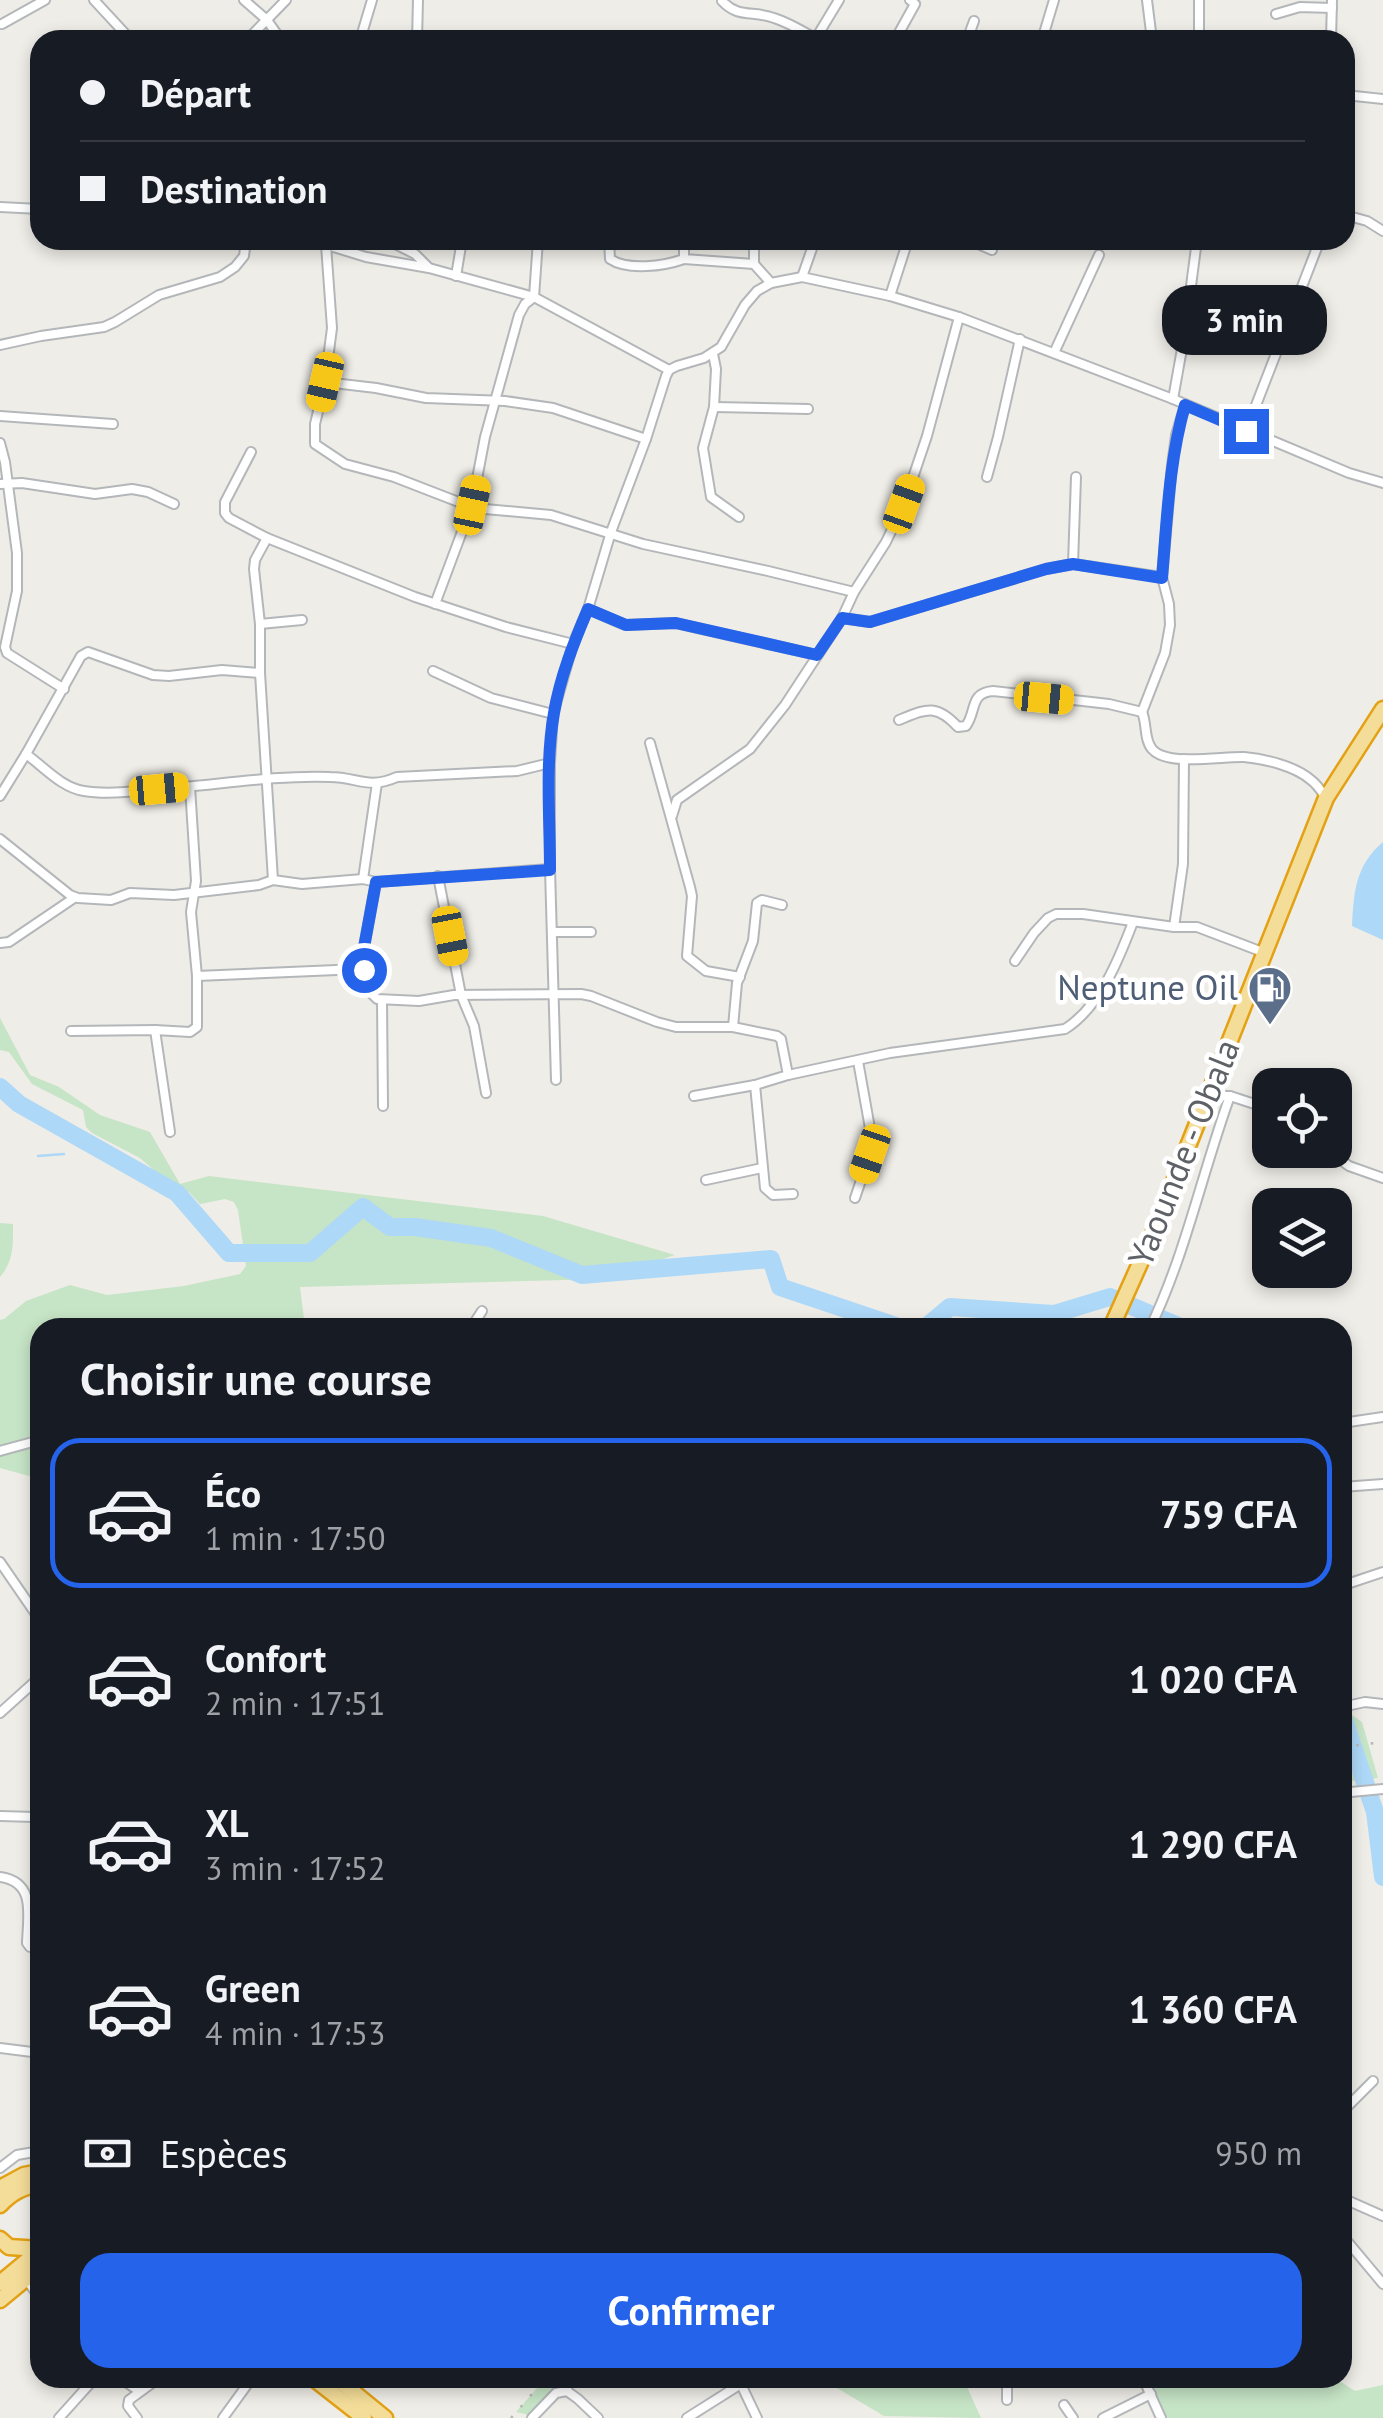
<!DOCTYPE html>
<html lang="fr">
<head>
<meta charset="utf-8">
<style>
	body { margin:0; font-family:"PT Sans",sans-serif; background:#242831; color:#f1f3f6; height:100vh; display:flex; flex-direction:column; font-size:38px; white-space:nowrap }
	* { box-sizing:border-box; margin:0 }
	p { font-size:32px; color:#9ea1a6 }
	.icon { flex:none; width:55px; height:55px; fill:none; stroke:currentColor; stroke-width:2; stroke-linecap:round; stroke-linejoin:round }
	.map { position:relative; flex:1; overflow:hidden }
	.side { position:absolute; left:30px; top:1318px; width:1322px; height:1070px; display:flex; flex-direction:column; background:#171b24; border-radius:30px; box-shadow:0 5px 15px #0003 }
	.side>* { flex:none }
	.banner { position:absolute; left:30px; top:30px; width:1325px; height:220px; border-radius:30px; box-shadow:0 5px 15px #0003; display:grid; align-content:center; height:220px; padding:0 50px; background:#171b24 }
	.controls { position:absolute; left:1252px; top:1068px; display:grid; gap:20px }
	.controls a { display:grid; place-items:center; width:100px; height:100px; border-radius:20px; background:#171b24; box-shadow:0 5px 15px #0003; font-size:50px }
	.end { position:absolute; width:45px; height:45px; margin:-22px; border:12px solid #2563eb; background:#fff; box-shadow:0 0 0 5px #fff }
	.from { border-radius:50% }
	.bubble { position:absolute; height:70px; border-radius:30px; background:#171b24; box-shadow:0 5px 15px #0003; font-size:32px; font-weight:600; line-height:70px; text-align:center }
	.car { position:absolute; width:30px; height:60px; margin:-30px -15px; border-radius:12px; box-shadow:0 0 8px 2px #0007; background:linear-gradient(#f5c518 24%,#345 0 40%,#f5c518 0 76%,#345 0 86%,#f5c518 0) }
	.banner b { display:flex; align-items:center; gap:35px; height:95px; font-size:38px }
	.banner b+b { border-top:2px solid #363941 }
	.banner i { width:25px; height:25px; background:#f1f3f6 }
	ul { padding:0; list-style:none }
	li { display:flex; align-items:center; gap:30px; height:150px; margin:0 20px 15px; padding:0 30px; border:5px solid transparent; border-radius:30px }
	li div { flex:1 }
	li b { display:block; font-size:38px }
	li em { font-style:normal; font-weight:600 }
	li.on { border-color:#2563eb }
	li>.icon { width:90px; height:90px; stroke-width:1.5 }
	h2 { padding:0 50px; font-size:45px; line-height:120px }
	.pay { display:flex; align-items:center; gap:25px; height:110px; padding:0 50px; font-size:38px }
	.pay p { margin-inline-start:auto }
	.button { display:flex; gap:20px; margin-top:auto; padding:20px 50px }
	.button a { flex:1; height:115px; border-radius:30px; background:#2563eb; color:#fff; font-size:40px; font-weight:600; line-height:115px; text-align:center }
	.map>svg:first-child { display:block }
	.green { fill:#c6e4c6 }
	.water { fill:#aed8f8 }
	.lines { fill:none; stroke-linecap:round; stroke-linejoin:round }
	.stream { stroke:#aed8f8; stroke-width:2.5 }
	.river { stroke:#aed8f8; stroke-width:18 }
	.street-casing { stroke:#b4b7ba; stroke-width:12 }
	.highway-casing { stroke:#e3a113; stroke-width:19 }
	.street { stroke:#fff; stroke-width:8 }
	.highway { stroke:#f4dd99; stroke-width:14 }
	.rail { stroke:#b5b6b6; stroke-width:2.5; stroke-dasharray:2.5 12; stroke-linecap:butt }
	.route { stroke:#2563eb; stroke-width:12 }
	.labels { text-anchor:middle; stroke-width:9; stroke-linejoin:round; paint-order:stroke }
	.service-label { font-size:35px; fill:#4e5e75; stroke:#fff; text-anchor:end }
	.street-label { font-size:35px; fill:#5e6266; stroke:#fff }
</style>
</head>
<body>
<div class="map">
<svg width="1383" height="2418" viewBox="0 0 1383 2418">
	<rect width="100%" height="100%" fill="#efede7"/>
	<g class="green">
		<polygon points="0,1018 30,1075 59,1087 100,1115 150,1132 180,1184 209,1176 543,1216 675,1255 602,1279 300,1287 305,1327 40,1328 40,1479 0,1468 0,1320 4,1319 26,1301 70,1285 107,1295 184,1286 240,1274 246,1266 238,1210 234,1202 225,1199 200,1204 189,1192 170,1184 140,1158 92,1133 86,1127 83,1110 32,1084 9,1052 0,1050"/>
		<path d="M 0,1223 L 13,1224 C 13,1244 14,1261 0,1277 Z"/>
		<polygon points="1342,1708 1362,1722 1378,1778 1343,1782"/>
		<polygon points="546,2378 564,2378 529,2415 516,2412"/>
		<polygon points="820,2378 963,2378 981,2418 884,2416"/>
		<polygon points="1149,2378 1335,2378 1355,2391 1383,2385 1383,2418 1167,2418"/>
	</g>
	<path class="water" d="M 1383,842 L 1383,940 L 1352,926 C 1354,892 1355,866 1383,842 Z"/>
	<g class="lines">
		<g class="stream">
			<polyline points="38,1156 64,1154"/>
			<polyline points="39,1548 40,1547"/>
		</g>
		<g class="river">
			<polyline points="0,1087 19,1104 177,1193 229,1253 310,1253 363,1207 390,1227 415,1227 491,1238 582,1275 771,1259 780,1287 902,1328"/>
			<polyline points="925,1328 950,1307 1054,1314 1110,1297 1183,1328"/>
			<polyline points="1342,1714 1375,1812 1383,1877"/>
		</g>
		<defs>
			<g id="street">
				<polyline points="94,0 131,40"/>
				<polyline points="244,0 267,20 281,40"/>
				<polyline points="1147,0 1152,40"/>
				<path d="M 722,1 C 739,19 753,10 774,18 C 790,23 804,32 818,40"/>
				<polyline points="1276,14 1300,7 1332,8"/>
				<polyline points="2,24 45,0"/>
				<polyline points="816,38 839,0"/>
				<polyline points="247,40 286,0"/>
				<polyline points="360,40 372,0"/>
				<polyline points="417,40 418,0"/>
				<polyline points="483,40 484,37"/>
				<polyline points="576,40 611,40"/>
				<polyline points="895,40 915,4 910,0"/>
				<polyline points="967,40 974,21"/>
				<polyline points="1042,40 1054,0"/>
				<polyline points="1199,40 1199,0"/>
				<polyline points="1331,40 1332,0"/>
				<polyline points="1345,95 1383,99"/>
				<polyline points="0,207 40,209"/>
				<polyline points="1345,215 1367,221 1383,231"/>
				<polyline points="311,240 366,257 429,268 534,297 669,370"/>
				<polyline points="387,240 415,254 429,268"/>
				<path d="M 609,240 L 610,259 C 628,271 664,266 684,259"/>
				<polyline points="684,240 684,259 754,264"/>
				<polyline points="754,240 754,264 771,283"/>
				<polyline points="969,240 992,250"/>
				<polyline points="326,245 332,328 325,382 315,424 315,444 345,464 394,477 456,501 485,509 551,515 643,544 768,571 854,592"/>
				<polyline points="456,276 462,240"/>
				<polyline points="802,277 815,240"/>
				<polyline points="890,296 908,240"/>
				<polyline points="0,345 41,336 104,327 115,322 159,295 220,277 235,267 244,256 246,240"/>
				<polyline points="1054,353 1099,255"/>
				<polyline points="713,354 716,369 714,407 703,448 711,497 739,517"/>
				<polyline points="325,382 376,388 426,398 505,401 553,408 646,439"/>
				<polyline points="1173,399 1185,332 1197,240"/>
				<polyline points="714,407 808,409"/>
				<polyline points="0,416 113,424"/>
				<polyline points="1246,431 1320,240"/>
				<polyline points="0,443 5,462 17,553 17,591 5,647 7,653 64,689"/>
				<polyline points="251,452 225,502 225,513 229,518 267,538 415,597 506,627 573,644"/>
				<polyline points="987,477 998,437 1020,339"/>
				<polyline points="0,484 22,483 95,494 132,489 148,492 174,504"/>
				<polyline points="267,538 255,560 254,569 260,624 260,673 273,880"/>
				<polyline points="1073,564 1076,477"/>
				<polyline points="435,604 472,505 485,437 519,315 525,304 534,297 538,240"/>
				<polyline points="588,609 625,625 675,623 817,655"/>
				<polyline points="842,618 870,622 1046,569 1073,564 1162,577"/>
				<polyline points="260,624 302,620"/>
				<polyline points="433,671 491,698 553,714"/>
				<polyline points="1142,712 1165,653 1170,625 1169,604 1162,577 1172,465 1176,435 1185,405"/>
				<path d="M 899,720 C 926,709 936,703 958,727 L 966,726 C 977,711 969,693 993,691 L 1109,704 L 1142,712 C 1147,723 1144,740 1152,749 C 1167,767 1223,756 1244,757 C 1265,759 1295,766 1311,780 C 1317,784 1322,792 1326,798"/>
				<polyline points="650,743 690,887 692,896 687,956 706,971 740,977"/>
				<path d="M 26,754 C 44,767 62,788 84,791 C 108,795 136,791 161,789 C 217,785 274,775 330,777 C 358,777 367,790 397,777 L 517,771 L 550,763"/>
				<polyline points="0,796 26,754 81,656 88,652 153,675 169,676 222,670 260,673"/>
				<polyline points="672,816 677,800 750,749 785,705 842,618 854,592 886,542 904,504 927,436 959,317"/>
				<polyline points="0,839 70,895 78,898 111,900 130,893 174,895 259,885 273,880 302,884 363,879 376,882 550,869"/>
				<polyline points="438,876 461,995 474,1026 486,1093"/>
				<polyline points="363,879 377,783"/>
				<polyline points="376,882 360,969 367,974 371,993 377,999 419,1001 454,995 581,994 591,996 657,1022 676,1027 733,1027 777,1036 781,1039 788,1075"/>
				<polyline points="1174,927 1183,864 1184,759"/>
				<polyline points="552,932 591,932"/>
				<polyline points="0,943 9,942 74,898"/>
				<polyline points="1015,961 1034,933 1048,918 1056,914 1083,914 1174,927 1197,927 1265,953"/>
				<polyline points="197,976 360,969"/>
				<polyline points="382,1001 383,1106"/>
				<polyline points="733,1027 737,983 753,941 757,903 762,900 782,905"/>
				<polyline points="155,1030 170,1132"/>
				<polyline points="71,1031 155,1030 190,1032 197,1027 197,976 191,912 196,881 190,787"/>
				<polyline points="556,1080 550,869 550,763 553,714 573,644 588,609 611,532 646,439 666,376 669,370 677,366 704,358 721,347 745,305 757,291 771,283 802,277 890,296 959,317 1173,399 1349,473 1383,483"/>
				<polyline points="755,1085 765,1188 773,1195 793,1194"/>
				<path d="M 694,1096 L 755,1085 L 788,1075 L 890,1053 L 1065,1029 C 1100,1007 1119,959 1133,922"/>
				<polyline points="1209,1096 1230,1096 1270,1109"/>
				<polyline points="1333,1150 1334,1155 1349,1166 1383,1178"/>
				<polyline points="706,1180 762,1168"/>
				<polyline points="855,1198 873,1145 858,1061"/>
				<polyline points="471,1328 482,1311"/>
				<path d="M 1150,1328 C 1186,1253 1202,1173 1230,1096"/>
				<polyline points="1342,1423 1383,1417"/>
				<polyline points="0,1451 40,1440"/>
				<polyline points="1342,1487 1383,1484"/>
				<polyline points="0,1562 40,1620"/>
				<polyline points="1344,1585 1383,1572"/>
				<polyline points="1342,1707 1365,1702 1383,1704"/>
				<polyline points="0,1713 40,1677"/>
				<polyline points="1342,1790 1351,1792 1383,1789"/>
				<polyline points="0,1816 35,1817 40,1820"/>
				<path d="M 0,1877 C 36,1882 28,1915 27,1943 L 30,1947 L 40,1947"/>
				<polyline points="0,2048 40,2053"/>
				<polyline points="1342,2112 1373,2081"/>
				<polyline points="0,2168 17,2155 40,2151"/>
				<polyline points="1342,2198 1383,2216"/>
				<polyline points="1342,2235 1383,2284"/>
				<polyline points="26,2279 40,2298"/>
				<polyline points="120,2378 139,2391"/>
				<polyline points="738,2378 757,2418"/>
				<polyline points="1143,2378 1161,2418"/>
				<polyline points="567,2391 578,2399 598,2418"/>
				<polyline points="1007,2400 1007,2387 1013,2378"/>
				<polyline points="1064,2405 1073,2418"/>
				<polyline points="59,2418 95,2378"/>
				<polyline points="137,2418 128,2406 129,2400 159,2378"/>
				<polyline points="223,2418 252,2378"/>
				<polyline points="532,2418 556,2393 567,2391 568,2378"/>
				<polyline points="687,2418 736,2387 737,2378"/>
				<polyline points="1103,2418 1151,2394"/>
			</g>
			<g id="highway">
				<polyline points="1111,1328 1154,1232 1326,798 1383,709"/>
				<polyline points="0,2188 24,2175 40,2172"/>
				<path d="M 0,2205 C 12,2192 23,2187 40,2184"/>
				<polyline points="0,2239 9,2247 40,2249"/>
				<polyline points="0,2283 40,2250"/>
				<polyline points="0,2300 40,2267"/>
				<polyline points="313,2378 364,2418"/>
				<polyline points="336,2378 385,2418"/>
			</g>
		</defs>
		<use href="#street" class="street-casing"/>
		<use href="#highway" class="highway-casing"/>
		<use href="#street" class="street"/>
		<use href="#highway" class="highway"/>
		<g class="rail">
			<polyline points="1342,1747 1383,1742"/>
			<polyline points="511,2418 546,2378"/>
		</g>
	</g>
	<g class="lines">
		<path class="route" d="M 364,970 L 360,969 L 376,882 L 550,870 C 550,818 545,763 554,713 C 560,677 574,642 588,609 L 626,625 L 676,623 L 817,655 L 842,618 L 870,622 L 1046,569 L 1073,564 L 1162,578 C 1167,520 1169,461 1185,405 L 1246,431"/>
	</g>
	<defs>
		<symbol id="fuel-pin" viewBox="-11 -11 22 30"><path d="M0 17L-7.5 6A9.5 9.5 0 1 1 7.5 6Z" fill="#5c6f8a" stroke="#fff"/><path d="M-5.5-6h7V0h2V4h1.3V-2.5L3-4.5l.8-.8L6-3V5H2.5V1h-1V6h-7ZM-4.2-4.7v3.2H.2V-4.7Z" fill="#fff"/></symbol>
	</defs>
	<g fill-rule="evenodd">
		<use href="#fuel-pin" x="1245" y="963" width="50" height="68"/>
	</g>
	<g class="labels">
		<g class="service-label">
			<text x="1238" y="1000">Neptune Oil</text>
		</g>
		<g class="street-label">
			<text transform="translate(1184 1153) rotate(-68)" y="12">Yaounde - Obala</text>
		</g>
	</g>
</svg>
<div class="controls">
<a><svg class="icon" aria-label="locate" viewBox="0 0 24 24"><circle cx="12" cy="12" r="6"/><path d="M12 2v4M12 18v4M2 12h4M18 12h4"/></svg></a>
<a><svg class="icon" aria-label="layers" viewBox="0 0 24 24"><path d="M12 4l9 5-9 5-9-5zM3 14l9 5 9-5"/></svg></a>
</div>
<i class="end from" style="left:364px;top:970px"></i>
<i class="end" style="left:1246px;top:431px"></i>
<div class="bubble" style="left:1162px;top:285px;width:165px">3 min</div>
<i class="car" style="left:325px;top:382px;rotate:193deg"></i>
<i class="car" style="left:904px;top:504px;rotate:20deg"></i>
<i class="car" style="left:472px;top:505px;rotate:12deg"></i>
<i class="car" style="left:1044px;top:698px;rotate:95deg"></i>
<i class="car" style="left:159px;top:789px;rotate:85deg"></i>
<i class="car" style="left:450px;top:936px;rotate:169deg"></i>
<i class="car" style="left:870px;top:1154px;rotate:199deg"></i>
<div class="banner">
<b><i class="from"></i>Départ</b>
<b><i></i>Destination</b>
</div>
<section class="side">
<h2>Choisir une course</h2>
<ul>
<li class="on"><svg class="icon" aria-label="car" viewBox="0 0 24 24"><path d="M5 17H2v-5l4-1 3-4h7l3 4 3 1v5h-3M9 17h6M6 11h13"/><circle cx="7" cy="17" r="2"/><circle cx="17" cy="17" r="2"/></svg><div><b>Éco</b><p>1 min · 17:50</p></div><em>759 CFA</em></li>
<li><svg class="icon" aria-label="car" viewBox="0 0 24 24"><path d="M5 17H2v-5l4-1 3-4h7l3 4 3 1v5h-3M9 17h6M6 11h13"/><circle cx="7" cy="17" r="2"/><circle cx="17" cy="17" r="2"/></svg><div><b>Confort</b><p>2 min · 17:51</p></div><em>1 020 CFA</em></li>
<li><svg class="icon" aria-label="car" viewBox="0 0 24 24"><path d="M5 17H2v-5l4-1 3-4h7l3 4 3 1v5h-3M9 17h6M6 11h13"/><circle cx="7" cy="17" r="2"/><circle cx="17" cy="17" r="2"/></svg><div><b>XL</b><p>3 min · 17:52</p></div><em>1 290 CFA</em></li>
<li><svg class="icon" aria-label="car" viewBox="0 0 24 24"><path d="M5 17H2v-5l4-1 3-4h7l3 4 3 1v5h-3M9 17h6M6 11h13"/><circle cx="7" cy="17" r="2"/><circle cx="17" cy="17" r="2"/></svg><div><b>Green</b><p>4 min · 17:53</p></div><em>1 360 CFA</em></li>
</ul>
<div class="pay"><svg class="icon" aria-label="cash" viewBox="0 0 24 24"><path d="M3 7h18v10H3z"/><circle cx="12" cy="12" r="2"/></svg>Espèces<p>950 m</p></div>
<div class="button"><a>Confirmer</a></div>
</section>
</div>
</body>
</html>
